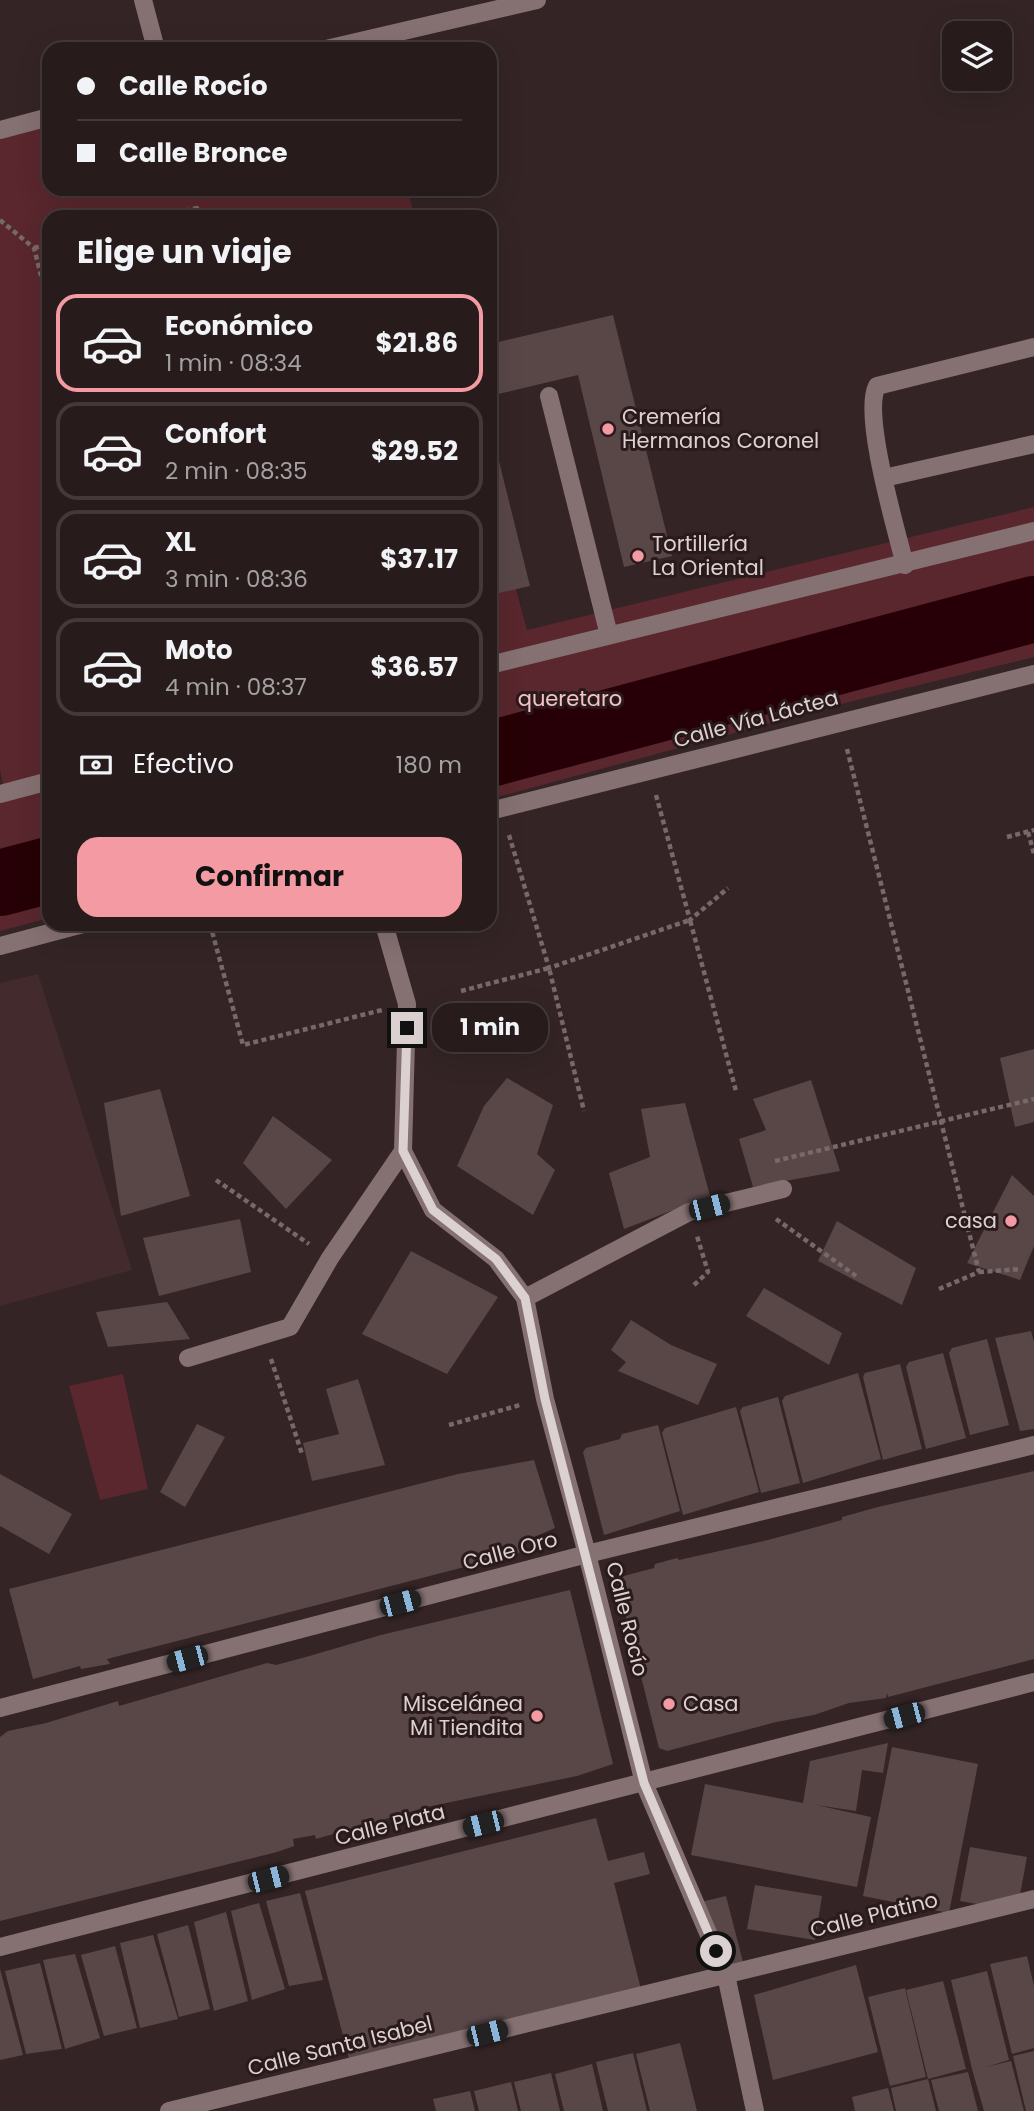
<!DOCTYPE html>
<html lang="es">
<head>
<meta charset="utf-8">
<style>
	body { margin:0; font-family:Poppins,sans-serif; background:#332829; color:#f1f3f6; height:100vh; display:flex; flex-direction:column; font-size:26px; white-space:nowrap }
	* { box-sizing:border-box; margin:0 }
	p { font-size:23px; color:#a4a1a3 }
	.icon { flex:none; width:38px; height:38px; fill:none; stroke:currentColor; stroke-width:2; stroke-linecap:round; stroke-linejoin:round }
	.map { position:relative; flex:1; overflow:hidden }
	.sheet { position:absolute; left:42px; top:210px; width:455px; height:721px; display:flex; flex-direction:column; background:#271b1c; border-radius:21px; box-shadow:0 7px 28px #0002,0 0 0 2px #43393b }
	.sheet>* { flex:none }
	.top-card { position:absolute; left:42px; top:42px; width:455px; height:154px; border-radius:21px; box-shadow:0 7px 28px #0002,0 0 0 2px #43393b; display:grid; align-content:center; height:154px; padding:0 35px; background:#271b1c }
	.controls { position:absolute; left:942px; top:21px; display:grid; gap:14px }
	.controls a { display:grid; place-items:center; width:70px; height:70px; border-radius:14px; background:#271b1c; box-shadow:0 7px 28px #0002,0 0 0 2px #43393b; font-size:35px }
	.end { position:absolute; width:32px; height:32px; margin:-16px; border:9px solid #dcd1d1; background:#111; box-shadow:0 0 0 4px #111 }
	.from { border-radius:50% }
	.bubble { position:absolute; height:49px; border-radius:21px; background:#271b1c; box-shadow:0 7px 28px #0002,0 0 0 2px #43393b; font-size:23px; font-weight:700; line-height:49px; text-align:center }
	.car { position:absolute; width:21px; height:42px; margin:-21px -10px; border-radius:9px; box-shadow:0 0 5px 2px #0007; background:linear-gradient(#222 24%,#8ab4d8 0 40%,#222 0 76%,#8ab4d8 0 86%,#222 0) }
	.top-card b { display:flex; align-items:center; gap:24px; height:66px; font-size:26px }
	.top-card b+b { border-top:2px solid #43393b }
	.top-card i { width:18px; height:18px; background:#f1f3f6 }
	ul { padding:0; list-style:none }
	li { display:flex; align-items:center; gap:21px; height:98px; margin:0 14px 10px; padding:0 21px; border:4px solid #43393b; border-radius:21px }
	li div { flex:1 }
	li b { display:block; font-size:26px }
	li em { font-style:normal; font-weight:700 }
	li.active { border-color:#f49aa2 }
	li>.icon { width:63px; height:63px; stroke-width:1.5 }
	h2 { padding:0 35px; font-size:32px; line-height:84px }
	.pay { display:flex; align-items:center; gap:18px; height:77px; padding:0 35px; font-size:26px }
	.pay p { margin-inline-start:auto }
	.action { display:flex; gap:14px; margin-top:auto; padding:14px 35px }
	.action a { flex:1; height:80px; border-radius:21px; background:#f49aa2; color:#111; font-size:28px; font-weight:700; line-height:80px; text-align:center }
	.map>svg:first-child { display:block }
	.built { fill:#432b2d }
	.green { fill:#59272d }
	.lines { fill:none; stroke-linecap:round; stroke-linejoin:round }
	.river { stroke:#260006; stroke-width:66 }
	.building { fill:#594748 }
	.path { stroke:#776969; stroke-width:4.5; stroke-dasharray:5 3.5; stroke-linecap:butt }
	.minor { stroke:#867172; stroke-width:18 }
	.route { stroke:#dcd1d1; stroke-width:9 }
	.poi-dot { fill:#f49aa2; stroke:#2a1a1b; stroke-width:2.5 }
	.labels { text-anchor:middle; stroke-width:6; stroke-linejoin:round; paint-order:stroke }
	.poi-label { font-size:21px; fill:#dcd1d1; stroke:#2a1a1b; text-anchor:start }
	.park-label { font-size:21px; fill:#f4c2c5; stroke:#2a1a1b }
	.street-label { font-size:21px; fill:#dcd1d1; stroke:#2a1a1b }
</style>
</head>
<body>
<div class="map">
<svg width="1034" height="2111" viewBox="0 0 1034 2111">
	<rect width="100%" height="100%" fill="#342425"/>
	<polygon class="built" points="38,974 132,1270 0,1306 0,983"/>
	<g class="green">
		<polygon points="49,118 49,189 407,189 415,217 49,217 49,918 0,931 0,794 4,792 0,769 0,130"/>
		<polygon points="490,494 527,630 1034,507 1034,657 849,702 490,799"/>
		<polygon points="123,1374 148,1489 100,1500 69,1386"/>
	</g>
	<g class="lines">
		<g class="river">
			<polyline points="490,754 1034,609"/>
			<polyline points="0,883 49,870"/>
		</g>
	</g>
	<g class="building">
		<polygon points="613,315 672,556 624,567 578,375 490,396 490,344"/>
		<polygon points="490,425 530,586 490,595"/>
		<polygon points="1034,1049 1034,1122 1015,1127 1000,1058"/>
		<polygon points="507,1078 553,1105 537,1154 555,1170 533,1215 457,1166 484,1106"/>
		<polygon points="811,1080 840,1171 753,1187 739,1139 766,1130 753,1099"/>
		<polygon points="160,1089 190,1196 121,1216 104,1103"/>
		<polygon points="685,1103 710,1196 624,1229 609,1173 650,1157 641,1109"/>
		<polygon points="273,1116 332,1160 286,1209 243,1163"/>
		<polygon points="1012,1175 1034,1196 1034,1246 1020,1280 967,1263"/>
		<polygon points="240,1219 251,1272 159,1296 143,1238"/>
		<polygon points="837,1221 916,1268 902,1305 818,1261"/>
		<polygon points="411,1251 498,1297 447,1374 362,1334"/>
		<polygon points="764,1288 842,1333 829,1365 746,1316"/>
		<polygon points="167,1302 190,1339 108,1347 96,1312"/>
		<polygon points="631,1320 671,1345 717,1364 698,1405 618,1371 626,1362 611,1350"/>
		<polygon points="1031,1331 1034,1342 1034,1429 1020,1431 995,1338"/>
		<polygon points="987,1339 1009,1425 970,1435 949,1353 952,1348"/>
		<polygon points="943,1353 966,1438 926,1449 906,1367 909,1362"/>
		<polygon points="900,1364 922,1449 883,1460 863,1377 865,1373"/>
		<polygon points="858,1373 881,1459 803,1483 782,1401 785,1396"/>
		<polygon points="358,1379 385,1465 312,1481 303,1443 339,1434 326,1389"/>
		<polygon points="778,1397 800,1483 761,1493 740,1411 743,1407"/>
		<polygon points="736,1407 759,1492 683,1515 662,1433 665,1428"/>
		<polygon points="197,1424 225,1437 185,1507 160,1492"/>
		<polygon points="658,1425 680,1511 604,1535 583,1452 586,1448 620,1439 622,1434"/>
		<polygon points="534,1460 555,1528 525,1541 519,1553 107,1659 110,1664 81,1669 80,1666 33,1679 9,1589 458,1474"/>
		<polygon points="1034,1471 1034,1659 888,1697 887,1693 886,1698 849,1703 814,1715 776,1722 667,1751 659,1748 617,1581 620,1577 654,1568 655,1564 677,1558 679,1560 768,1540 842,1520 842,1517 878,1507"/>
		<polygon points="0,1474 72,1514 49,1554 0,1526"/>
		<polygon points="570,1590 613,1764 577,1776 427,1807 316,1839 315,1835 293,1839 294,1846 277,1852 0,1921 0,1737 8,1731 46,1723 118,1701 119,1706 267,1663 276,1665 306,1657 381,1635"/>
		<polygon points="888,1743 883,1773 862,1770 856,1811 816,1805 871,1817 857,1887 691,1855 705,1784 803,1803 810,1761"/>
		<polygon points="892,1747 978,1764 949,1913 863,1896"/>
		<polygon points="596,1818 608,1861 644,1852 650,1874 614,1883 643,1997 351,2066 305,1891"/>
		<polygon points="970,1847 1027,1857 1017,1911 960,1901"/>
		<polygon points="755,1885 822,1896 815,1940 747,1929"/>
		<polygon points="300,1893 323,1980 289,1986 266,1901"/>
		<polygon points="726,1896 745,1970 720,1976 701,1902"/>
		<polygon points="259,1903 285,1989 252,2000 231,1911"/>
		<polygon points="226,1912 248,2001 214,2011 194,1922"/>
		<polygon points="188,1925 210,2009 179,2017 157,1934"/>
		<polygon points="153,1935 178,2019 140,2028 120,1943"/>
		<polygon points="115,1946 137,2028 104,2036 81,1955"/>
		<polygon points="75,1954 100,2038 65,2049 43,1960"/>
		<polygon points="1027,1956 1034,1986 1034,2048 1012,2054 990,1964"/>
		<polygon points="40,1963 62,2049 26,2054 5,1971"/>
		<polygon points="856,1965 878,2052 773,2080 754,1995"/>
		<polygon points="0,1969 23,2055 0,2060"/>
		<polygon points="987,1971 1009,2060 986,2067 1011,2061 1024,2111 984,2111 972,2069 951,1980"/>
		<polygon points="943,1981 966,2069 928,2079 906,1990"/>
		<polygon points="905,1988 926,2077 890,2086 868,1997"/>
		<polygon points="680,2043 697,2111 650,2111 636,2054"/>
		<polygon points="1034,2051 1034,2111 1026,2111 1013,2056"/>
		<polygon points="633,2053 647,2111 608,2111 596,2062"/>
		<polygon points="592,2064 603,2111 564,2111 555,2074"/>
		<polygon points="968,2072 978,2111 939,2111 931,2080"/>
		<polygon points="551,2073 560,2111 521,2111 514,2082"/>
		<polygon points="928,2079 936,2111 896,2111 891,2088"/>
		<polygon points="511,2082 518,2111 479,2111 474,2091"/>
		<polygon points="888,2088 894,2111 855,2111 852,2097"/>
		<polygon points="470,2091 475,2111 436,2111 433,2099"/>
	</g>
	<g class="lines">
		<g class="path">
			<polyline points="160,217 197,208 199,217"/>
			<polyline points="0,220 34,248 49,307"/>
			<polyline points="34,248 49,244"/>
			<polyline points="847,749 979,1272 939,1289"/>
			<polyline points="656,795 690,920 728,888"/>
			<polyline points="1028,832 1034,854"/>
			<polyline points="509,835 549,968 690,920 736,1091"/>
			<polyline points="1007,837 1034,830"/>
			<polyline points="210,924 243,1045 382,1010"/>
			<polyline points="461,991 549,968 584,1111"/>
			<polyline points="775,1161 1034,1099"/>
			<polyline points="216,1180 309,1244"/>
			<polyline points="776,1219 856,1276"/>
			<polyline points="979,1272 1021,1269"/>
			<polyline points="694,1285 708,1272 697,1236"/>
			<polyline points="271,1359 302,1454"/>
			<polyline points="449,1425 520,1405"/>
		</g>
		<g class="minor">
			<polyline points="143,0 156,49"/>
			<polyline points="326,49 537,0"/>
			<polyline points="0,130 49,117"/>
			<polyline points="549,396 609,635"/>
			<polyline points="884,478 1034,444"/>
			<path d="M 905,565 C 896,529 862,414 877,386 L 1034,347"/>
			<polyline points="490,665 1034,531"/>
			<polyline points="0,794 49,781"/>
			<polyline points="490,811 1034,674"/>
			<polyline points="384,924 407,1004 403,1151 433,1210 496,1259 525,1298 545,1399 587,1554 644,1783 726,1975 755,2111"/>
			<polyline points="0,946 83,924"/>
			<polyline points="525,1298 689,1212 783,1189"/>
			<polyline points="188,1358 290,1327 330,1258 403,1151"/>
			<polyline points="0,1708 587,1554 1034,1445"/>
			<polyline points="0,1947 1034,1682"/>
			<polyline points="169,2111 1034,1899"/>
		</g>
	</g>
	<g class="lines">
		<polyline class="route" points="407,1028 403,1151 433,1210 496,1259 525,1298 545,1399 644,1783 716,1951"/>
	</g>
	<g class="poi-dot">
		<circle cx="608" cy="429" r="7"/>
		<circle cx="638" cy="556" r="7"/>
		<circle cx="1011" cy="1221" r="7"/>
		<circle cx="669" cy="1704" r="7"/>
		<circle cx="537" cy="1716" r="7"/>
	</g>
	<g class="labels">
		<g class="poi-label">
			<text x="622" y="424">Cremería<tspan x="622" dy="24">Hermanos Coronel</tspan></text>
			<text x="652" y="551">Tortillería<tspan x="652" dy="24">La Oriental</tspan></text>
			<text x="997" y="1228" text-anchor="end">casa</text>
			<text x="523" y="1711" text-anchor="end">Miscelánea<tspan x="523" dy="24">Mi Tiendita</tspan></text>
			<text x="683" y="1711">Casa</text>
		</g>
		<g class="park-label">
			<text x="570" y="706">queretaro</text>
		</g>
		<g class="street-label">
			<text transform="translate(756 719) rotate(-15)" y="7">Calle Vía Láctea</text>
			<text transform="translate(510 1551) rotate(-15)" y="7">Calle Oro</text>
			<text transform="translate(627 1619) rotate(76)" y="7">Calle Rocío</text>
			<text transform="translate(390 1825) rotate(-14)" y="7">Calle Plata</text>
			<text transform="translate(874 1915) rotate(-14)" y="7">Calle Platino</text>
			<text transform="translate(340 2046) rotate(-14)" y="7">Calle Santa Isabel</text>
		</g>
	</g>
</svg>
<div class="controls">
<a><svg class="icon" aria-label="layers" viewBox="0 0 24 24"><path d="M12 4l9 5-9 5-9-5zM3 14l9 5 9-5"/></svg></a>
</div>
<i class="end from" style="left:716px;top:1951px"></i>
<i class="end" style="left:407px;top:1028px"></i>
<div class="bubble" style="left:432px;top:1003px;width:116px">1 min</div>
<i class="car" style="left:709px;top:1207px;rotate:76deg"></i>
<i class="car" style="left:400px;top:1603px;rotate:75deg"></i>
<i class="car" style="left:187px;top:1659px;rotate:255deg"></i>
<i class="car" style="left:904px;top:1716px;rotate:255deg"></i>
<i class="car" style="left:483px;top:1824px;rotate:256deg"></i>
<i class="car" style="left:268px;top:1879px;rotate:76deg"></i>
<i class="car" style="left:487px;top:2033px;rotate:76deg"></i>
<div class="top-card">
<b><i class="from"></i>Calle Rocío</b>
<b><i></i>Calle Bronce</b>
</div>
<section class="sheet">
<h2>Elige un viaje</h2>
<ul>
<li class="active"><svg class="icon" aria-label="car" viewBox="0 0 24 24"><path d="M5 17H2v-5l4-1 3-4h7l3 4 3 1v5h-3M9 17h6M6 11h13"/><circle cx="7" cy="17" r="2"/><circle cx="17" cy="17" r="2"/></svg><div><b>Económico</b><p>1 min · 08:34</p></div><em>$21.86</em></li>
<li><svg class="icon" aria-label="car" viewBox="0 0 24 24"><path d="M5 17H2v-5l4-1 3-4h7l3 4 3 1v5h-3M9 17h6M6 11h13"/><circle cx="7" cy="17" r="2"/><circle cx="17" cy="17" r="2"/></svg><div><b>Confort</b><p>2 min · 08:35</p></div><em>$29.52</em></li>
<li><svg class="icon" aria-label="car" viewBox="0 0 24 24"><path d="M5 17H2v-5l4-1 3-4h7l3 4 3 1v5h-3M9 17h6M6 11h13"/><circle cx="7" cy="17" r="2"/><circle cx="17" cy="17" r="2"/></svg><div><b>XL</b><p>3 min · 08:36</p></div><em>$37.17</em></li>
<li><svg class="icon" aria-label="car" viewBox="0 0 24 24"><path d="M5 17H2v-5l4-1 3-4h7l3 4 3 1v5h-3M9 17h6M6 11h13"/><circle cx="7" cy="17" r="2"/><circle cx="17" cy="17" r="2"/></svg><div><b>Moto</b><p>4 min · 08:37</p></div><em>$36.57</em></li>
</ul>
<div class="pay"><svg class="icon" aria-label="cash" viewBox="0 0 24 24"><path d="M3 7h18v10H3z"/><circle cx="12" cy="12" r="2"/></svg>Efectivo<p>180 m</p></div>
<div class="action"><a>Confirmar</a></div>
</section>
</div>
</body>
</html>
